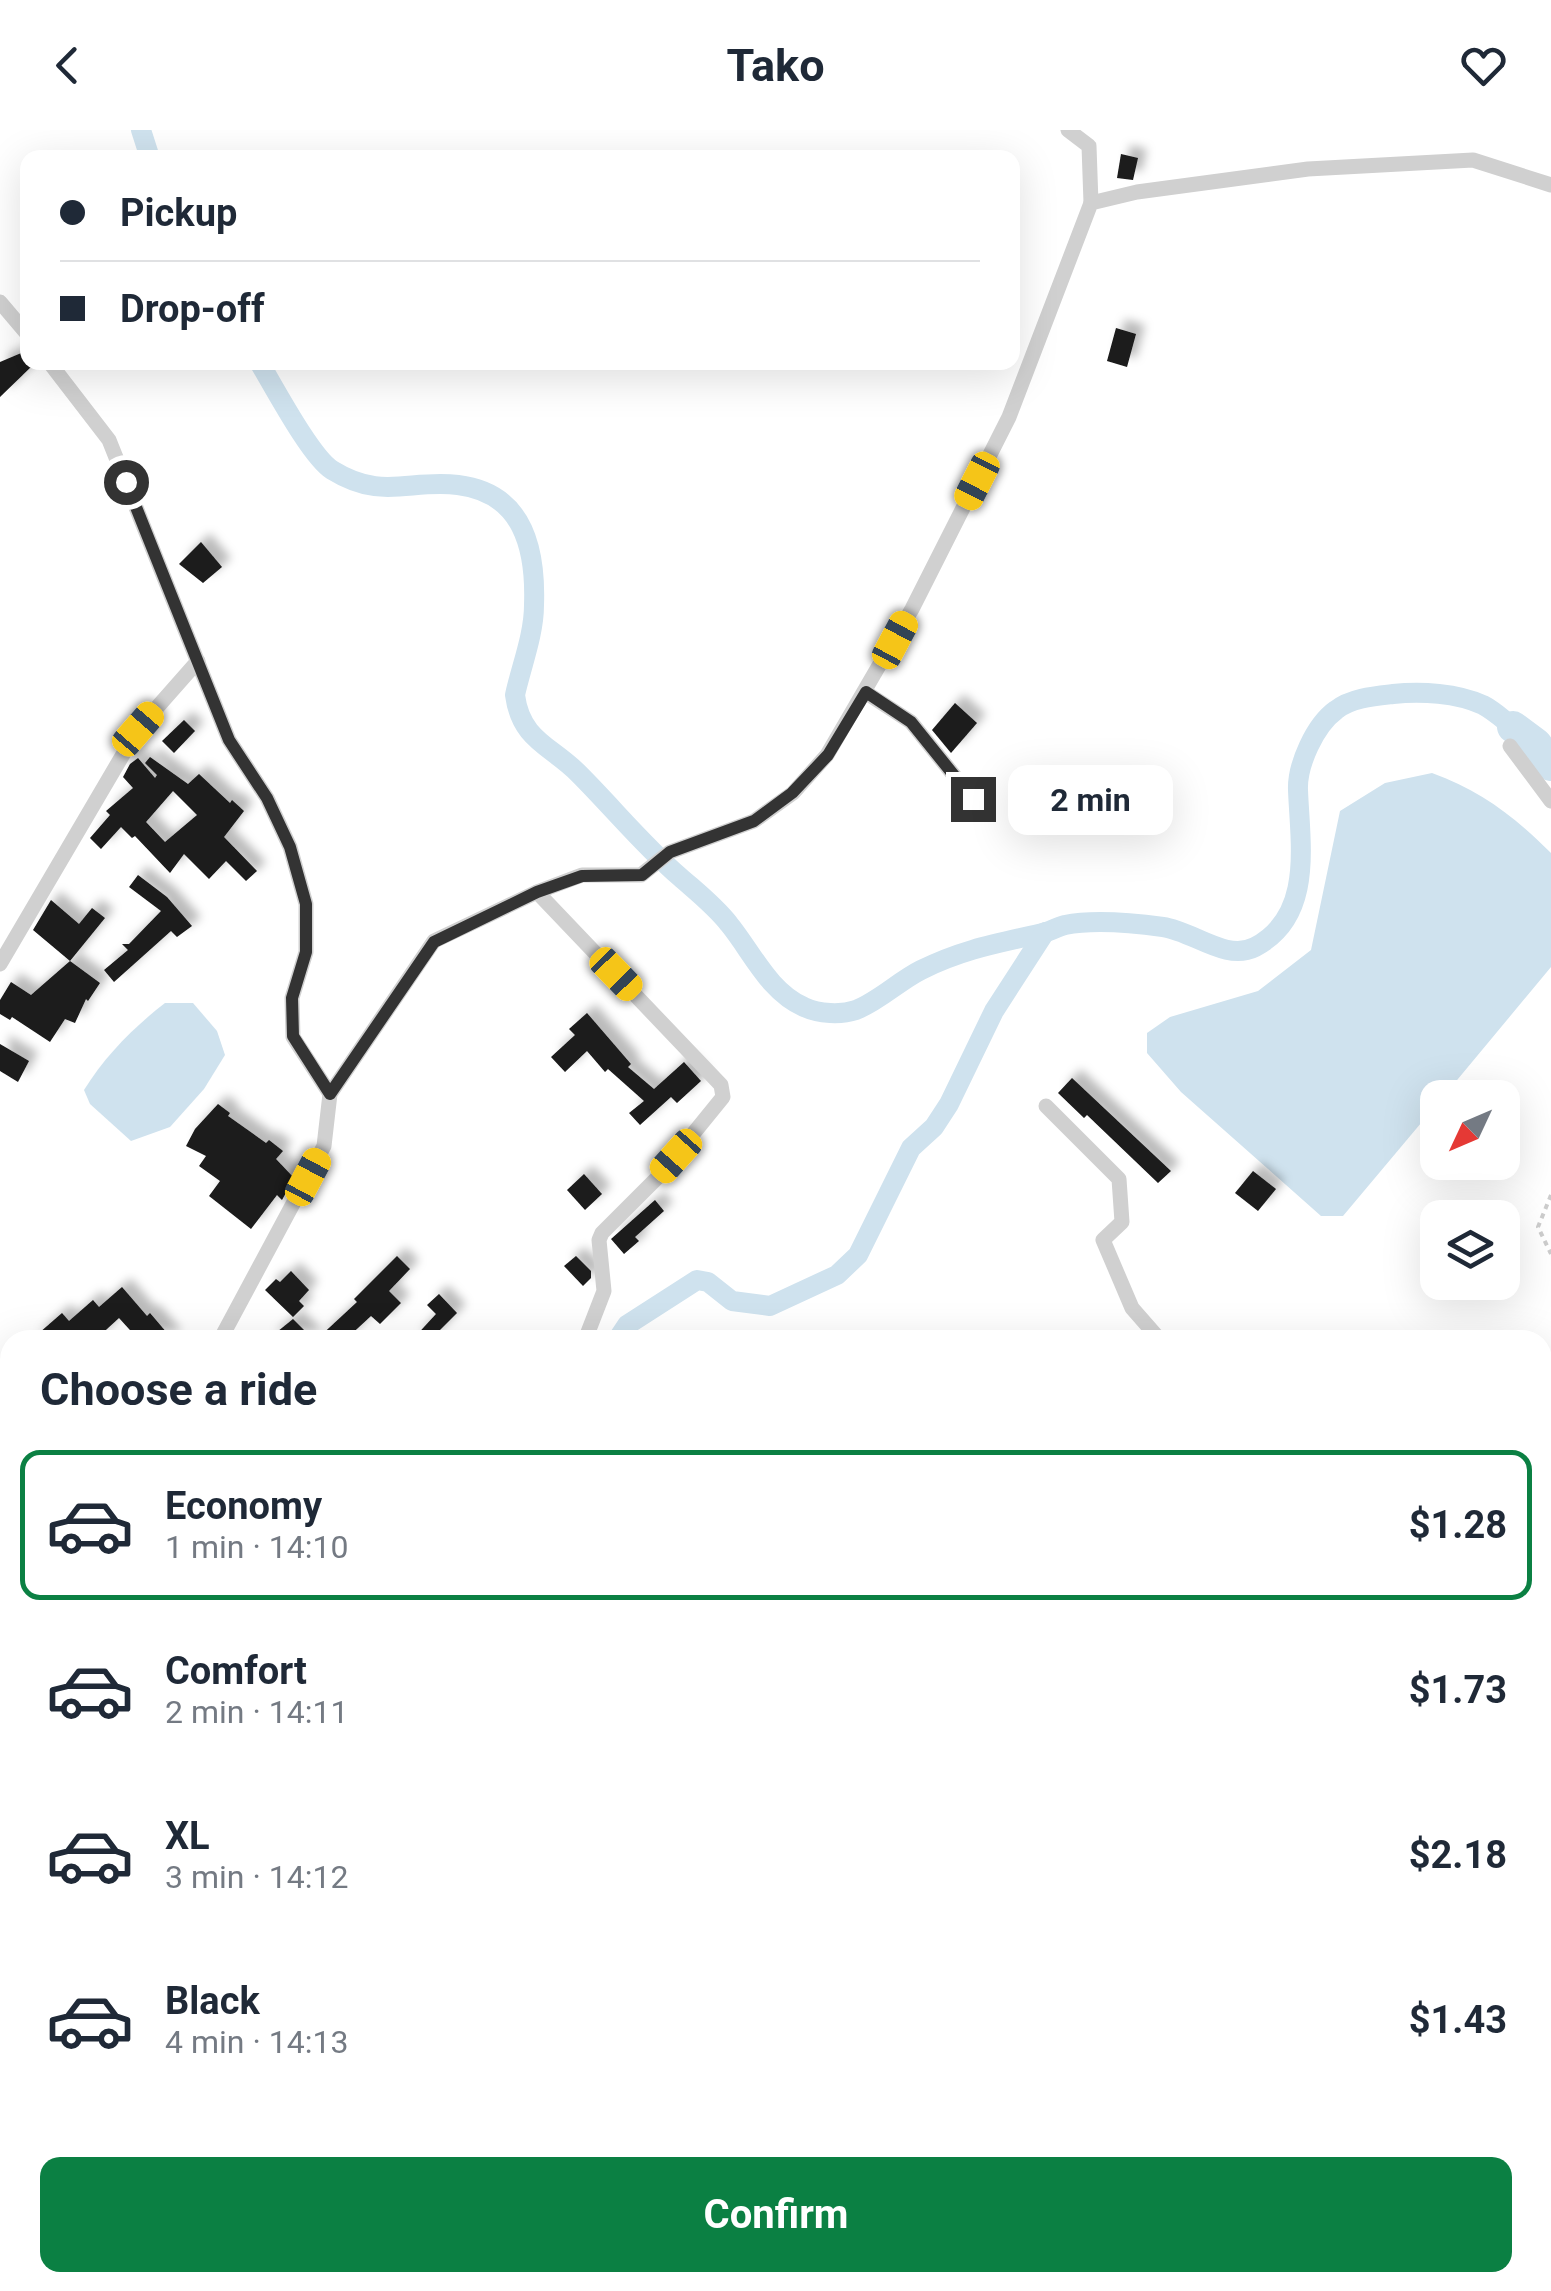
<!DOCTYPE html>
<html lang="en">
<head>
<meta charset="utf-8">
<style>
	body { margin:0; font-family:Roboto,sans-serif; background:#f2f2f3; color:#1f2937; height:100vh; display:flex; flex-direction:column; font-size:38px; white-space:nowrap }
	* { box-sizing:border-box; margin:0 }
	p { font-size:32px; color:#747a83 }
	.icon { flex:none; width:55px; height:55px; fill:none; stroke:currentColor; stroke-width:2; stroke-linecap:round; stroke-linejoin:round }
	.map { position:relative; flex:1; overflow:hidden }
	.side { position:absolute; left:0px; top:1200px; width:1552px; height:962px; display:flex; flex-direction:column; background:#fff; border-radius:30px 30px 0 0; box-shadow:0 10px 40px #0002 }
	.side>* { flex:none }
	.hud { position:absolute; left:20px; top:20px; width:1000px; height:220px; border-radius:20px; box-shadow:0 10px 40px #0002; display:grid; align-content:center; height:220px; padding:0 40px; background:#fff }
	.needle { width:65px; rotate:226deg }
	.buttons { position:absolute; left:1420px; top:950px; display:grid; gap:20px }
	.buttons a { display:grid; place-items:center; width:100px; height:100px; border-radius:20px; background:#fff; box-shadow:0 10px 40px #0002; font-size:50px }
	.end { position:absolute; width:45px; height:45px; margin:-22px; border:12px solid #333; background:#fff; box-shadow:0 0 0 5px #fff }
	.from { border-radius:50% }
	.bubble { position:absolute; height:70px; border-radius:20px; background:#fff; box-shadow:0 10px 40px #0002; font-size:32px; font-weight:700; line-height:70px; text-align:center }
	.car { position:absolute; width:30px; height:60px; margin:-30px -15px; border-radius:12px; box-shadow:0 0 8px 2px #0007; background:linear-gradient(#f5c518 24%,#345 0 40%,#f5c518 0 76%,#345 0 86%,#f5c518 0) }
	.hud b { display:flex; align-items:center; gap:35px; height:95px; font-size:38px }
	.hud b+b { border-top:2px solid #e0e1e3 }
	.hud i { width:25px; height:25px; background:#1f2937 }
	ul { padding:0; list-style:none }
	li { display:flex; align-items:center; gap:30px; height:150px; margin:0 20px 15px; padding:0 20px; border:5px solid transparent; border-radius:20px }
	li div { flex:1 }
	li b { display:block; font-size:38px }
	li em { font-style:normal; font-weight:700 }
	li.current { border-color:#0b8043 }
	li>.icon { width:90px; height:90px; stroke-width:1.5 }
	h2 { padding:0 40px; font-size:45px; line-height:120px }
	.cta { display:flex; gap:20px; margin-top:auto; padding:20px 40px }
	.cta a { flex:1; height:115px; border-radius:20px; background:#0b8043; color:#fff; font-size:40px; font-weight:700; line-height:115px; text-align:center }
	header { display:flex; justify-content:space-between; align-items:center; height:130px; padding:0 40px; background:#fff; font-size:45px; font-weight:700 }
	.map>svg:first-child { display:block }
	.water { fill:#cfe2ee }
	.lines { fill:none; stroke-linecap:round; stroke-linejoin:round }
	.canal { stroke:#cfe2ee; stroke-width:20 }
	.river { stroke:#cfe2ee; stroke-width:32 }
	.building { fill:#1a1a1a; fill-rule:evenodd; filter:url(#shadow) }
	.path { stroke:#cdcdcd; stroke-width:4; stroke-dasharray:5 5; stroke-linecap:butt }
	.minor { stroke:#d0d0d0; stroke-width:15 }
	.route { stroke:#333; stroke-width:12 }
</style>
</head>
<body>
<header><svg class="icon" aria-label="back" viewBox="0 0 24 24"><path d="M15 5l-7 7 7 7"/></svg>Tako<svg class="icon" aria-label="heart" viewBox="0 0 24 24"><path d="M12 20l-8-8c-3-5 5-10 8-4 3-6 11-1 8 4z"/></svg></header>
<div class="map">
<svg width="1551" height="2161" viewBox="0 0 1551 2161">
	<defs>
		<filter id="shadow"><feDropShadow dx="9" dy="-9" stdDeviation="5" flood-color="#0004"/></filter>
	</defs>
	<rect width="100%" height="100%" fill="#fff"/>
	<g class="water">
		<path d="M 1432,643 C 1480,660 1515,687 1551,723 L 1551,837 L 1443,967 L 1438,968 L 1437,974 L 1343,1086 L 1321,1086 L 1181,962 L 1147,923 L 1147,903 L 1170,887 L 1258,861 L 1311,820 L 1340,681 L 1385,653 Z"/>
		<path d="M 165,873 L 193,873 L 217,901 L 225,925 L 204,959 L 170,997 L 131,1011 L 90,974 L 84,960 C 105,926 134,897 165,873 Z"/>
	</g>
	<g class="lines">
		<g class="canal">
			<polyline points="141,0 150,28"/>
			<path d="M 259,232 C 274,257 311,327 332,340 C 382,371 409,349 458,355 C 523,363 536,418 534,475 C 534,505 521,537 515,565 C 521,611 552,616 579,644 C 613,678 644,716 680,747 C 697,762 715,776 729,794 C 752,822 769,862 804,877 C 819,884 841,885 856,880 C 879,871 899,851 921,840 C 963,819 999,813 1043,803 C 1051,801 1057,797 1065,795 C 1094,789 1134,793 1163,797 C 1193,801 1226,832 1255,817 C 1314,786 1300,714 1298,660 C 1297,635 1315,595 1336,580 C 1351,568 1375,566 1393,564 C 1421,561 1457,563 1483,575 C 1493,580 1504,590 1513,597"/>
			<polyline points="617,1210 627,1195 697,1150 708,1152 732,1171 770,1176 837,1145 858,1125 911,1018 934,997 949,974 994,881 1045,802"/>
			<polyline points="756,2152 761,2161"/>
		</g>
		<polyline class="river" points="1513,597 1536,614 1551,635"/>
	</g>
	<g class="building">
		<polygon points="1121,24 1138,28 1133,50 1117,48"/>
		<polygon points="1116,198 1136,204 1127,237 1107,231"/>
		<polygon points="26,221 28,232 32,236 0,267 0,232"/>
		<polygon points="201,412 222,437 203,453 179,434"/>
		<polygon points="955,573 977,593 951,623 932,600"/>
		<polygon points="184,590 195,601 174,623 162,611"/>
		<path d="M 150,627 L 188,654 L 199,644 L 230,673 L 232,670 L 244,681 L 224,707 L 257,741 L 246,751 L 226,731 L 209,749 L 184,724 L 170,743 L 135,706 L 132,708 L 121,697 L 101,719 L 90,708 L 110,685 L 106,681 L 133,658 L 123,647 L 130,634 L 138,628 L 155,648 L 157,645 L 145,633 ZM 173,661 L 197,685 L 165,712 L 146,692 Z"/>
		<polygon points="138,745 167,767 192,796 177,807 171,801 114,852 104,840 128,820 122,814 129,814 161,781 129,757"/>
		<polygon points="51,770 79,794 92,778 105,788 70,831 33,800"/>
		<polygon points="70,831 100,853 88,871 86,869 75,893 65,889 50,912 12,887 10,890 0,884 0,870 11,852 31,865"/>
		<polygon points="587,883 631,934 628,937 654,959 684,932 701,951 677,973 671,967 640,995 629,983 644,971 608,939 605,942 587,921 565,942 551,927 575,905 569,899"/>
		<polygon points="0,914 29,931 18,952 0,941"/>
		<polygon points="1072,948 1171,1041 1158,1053 1087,985 1084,988 1058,963"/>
		<polygon points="218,974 230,983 228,986 266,1013 269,1010 283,1021 276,1029 294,1048 282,1070 277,1065 251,1099 209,1066 220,1051 199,1036 206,1026 186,1016 195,999"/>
		<polygon points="1253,1041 1276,1059 1258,1081 1235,1063"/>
		<polygon points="584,1044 602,1064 585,1080 567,1060"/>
		<polygon points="655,1070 664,1081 635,1107 639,1111 624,1124 611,1109"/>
		<polygon points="397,1126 410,1139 389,1161 401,1173 380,1194 371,1186 345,1210 316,1210 357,1172 354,1169"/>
		<polygon points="576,1126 591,1141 591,1148 583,1156 564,1136"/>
		<polygon points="291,1141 309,1160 299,1171 304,1176 293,1187 265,1160 276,1149 280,1152"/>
		<polygon points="122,1157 147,1186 150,1183 173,1210 139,1210 119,1188 95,1210 31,1210 62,1183 69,1191 93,1170 99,1177"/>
		<polygon points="439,1164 457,1183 430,1210 412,1210 436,1184 427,1175"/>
		<polygon points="293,1189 314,1210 267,1210"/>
	</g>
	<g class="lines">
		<polyline class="path" points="1551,1065 1538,1097 1551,1124"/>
		<g class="minor">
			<polyline points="1068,0 1089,16 1091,73"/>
			<polyline points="0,172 28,205"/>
			<polyline points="49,232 109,310 229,610 267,668 290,717 306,774 306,822 292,868 293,907 330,964"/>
			<polyline points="865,562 911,592 973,669"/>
			<polyline points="1510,616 1551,671"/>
			<polyline points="537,762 721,955 723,967 658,1047 602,1103 599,1110 604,1161 585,1210"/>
			<polyline points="0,834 138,599 198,531"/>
			<polyline points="1046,976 1119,1049 1122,1092 1103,1110 1132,1178 1160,1210"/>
			<polyline points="220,1210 324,1016 330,964 434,811 537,762 582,745 641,745 670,722 754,691 793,663 827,625 912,479 1009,287 1091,73 1137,62 1308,39 1473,30 1551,55"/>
			<polyline points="0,1250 10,1259"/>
			<polyline points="0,1558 10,1574"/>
			<polyline points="0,1704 10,1690"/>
			<polyline points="0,1798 10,1808"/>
			<polyline points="330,2152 338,2161"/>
			<polyline points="784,2152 790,2161"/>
		</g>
	</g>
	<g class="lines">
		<polyline class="route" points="126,352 229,610 267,668 290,717 306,774 306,822 292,868 293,906 330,964 434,812 537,762 582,746 642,745 670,722 754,691 792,663 828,625 866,562 911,592 973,669"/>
	</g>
</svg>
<div class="buttons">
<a><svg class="needle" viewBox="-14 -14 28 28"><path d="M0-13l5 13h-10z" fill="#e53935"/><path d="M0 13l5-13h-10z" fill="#747a83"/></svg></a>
<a><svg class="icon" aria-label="layers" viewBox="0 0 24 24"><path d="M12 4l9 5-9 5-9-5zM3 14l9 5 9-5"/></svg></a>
</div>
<i class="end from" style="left:126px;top:352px"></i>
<i class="end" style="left:973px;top:669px"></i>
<div class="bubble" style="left:1008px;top:635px;width:165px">2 min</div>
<i class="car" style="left:977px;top:351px;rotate:207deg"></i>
<i class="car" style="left:895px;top:510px;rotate:28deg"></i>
<i class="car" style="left:138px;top:599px;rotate:41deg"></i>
<i class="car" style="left:616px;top:844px;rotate:136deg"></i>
<i class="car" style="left:676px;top:1026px;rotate:222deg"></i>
<i class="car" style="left:308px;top:1047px;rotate:28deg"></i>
<div class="hud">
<b><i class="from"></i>Pickup</b>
<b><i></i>Drop-off</b>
</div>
<section class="side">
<h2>Choose a ride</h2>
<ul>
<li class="current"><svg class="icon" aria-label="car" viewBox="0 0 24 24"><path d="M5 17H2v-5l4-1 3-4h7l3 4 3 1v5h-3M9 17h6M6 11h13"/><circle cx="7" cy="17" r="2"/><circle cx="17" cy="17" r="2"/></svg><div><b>Economy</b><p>1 min · 14:10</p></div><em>$1.28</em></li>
<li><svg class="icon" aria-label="car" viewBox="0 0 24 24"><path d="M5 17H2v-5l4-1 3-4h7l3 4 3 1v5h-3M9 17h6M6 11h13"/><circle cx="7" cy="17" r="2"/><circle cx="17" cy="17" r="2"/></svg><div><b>Comfort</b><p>2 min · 14:11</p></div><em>$1.73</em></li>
<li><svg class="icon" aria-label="car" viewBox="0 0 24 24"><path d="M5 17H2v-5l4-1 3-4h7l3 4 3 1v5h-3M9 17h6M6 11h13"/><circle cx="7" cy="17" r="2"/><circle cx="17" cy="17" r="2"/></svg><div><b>XL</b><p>3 min · 14:12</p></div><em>$2.18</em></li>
<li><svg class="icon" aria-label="car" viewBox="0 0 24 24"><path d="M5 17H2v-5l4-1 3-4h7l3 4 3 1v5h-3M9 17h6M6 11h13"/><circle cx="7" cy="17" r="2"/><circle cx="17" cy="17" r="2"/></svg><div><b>Black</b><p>4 min · 14:13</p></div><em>$1.43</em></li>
</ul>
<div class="cta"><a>Confirm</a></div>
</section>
</div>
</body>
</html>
